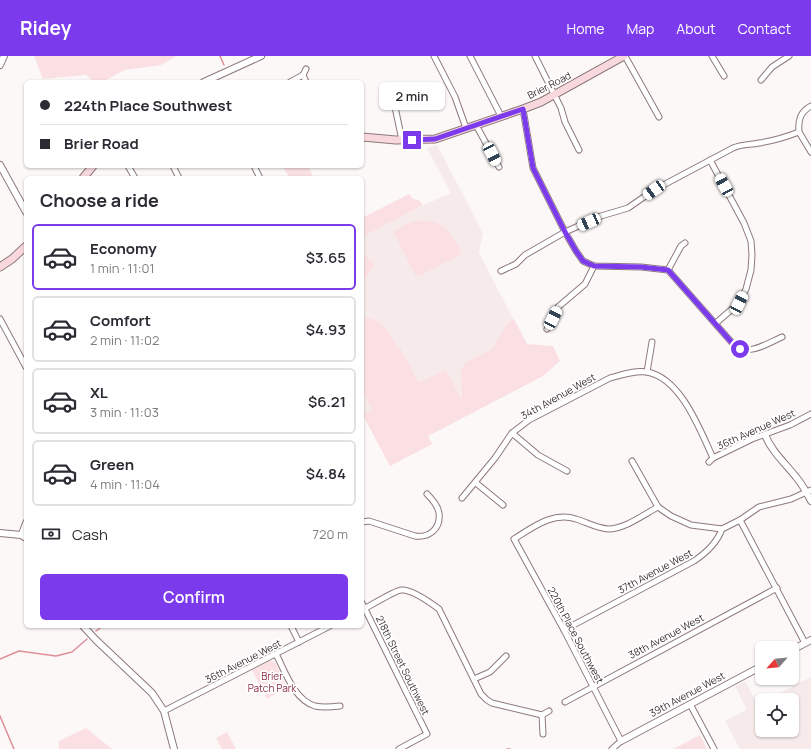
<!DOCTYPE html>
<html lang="en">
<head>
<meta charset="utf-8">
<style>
	body { margin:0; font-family:Manrope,sans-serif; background:#f2f2f3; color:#2b2b33; height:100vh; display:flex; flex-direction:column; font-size:15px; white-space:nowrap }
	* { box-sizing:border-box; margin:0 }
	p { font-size:13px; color:#7c7c81 }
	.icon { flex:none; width:22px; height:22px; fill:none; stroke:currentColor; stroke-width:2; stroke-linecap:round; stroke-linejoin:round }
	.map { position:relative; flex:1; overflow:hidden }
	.panel { position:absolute; left:24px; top:120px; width:340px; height:452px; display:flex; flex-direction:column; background:#fff; border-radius:6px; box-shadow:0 1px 3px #0004 }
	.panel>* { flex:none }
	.hud { position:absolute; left:24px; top:24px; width:340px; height:88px; border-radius:6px; box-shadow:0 1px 3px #0004; display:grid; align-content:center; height:88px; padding:0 16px; background:#fff }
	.needle { width:26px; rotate:243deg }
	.tools { position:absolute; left:755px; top:585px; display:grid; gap:8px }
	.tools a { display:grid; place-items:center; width:44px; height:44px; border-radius:6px; background:#fff; box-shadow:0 1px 3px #0004; font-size:20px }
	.end { position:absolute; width:18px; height:18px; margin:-9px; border:5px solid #7c3aed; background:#fff; box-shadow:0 0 0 2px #fff }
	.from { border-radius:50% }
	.bubble { position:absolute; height:28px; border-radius:6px; background:#fff; box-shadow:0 1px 3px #0004; font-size:13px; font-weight:600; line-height:28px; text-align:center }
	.car { position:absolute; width:12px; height:24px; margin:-12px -6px; border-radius:5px; box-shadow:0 0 3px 1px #0007; background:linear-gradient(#fff 24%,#345 0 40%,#fff 0 76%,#345 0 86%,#fff 0) }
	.hud b { display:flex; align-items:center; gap:14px; height:38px; font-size:15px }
	.hud b+b { border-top:1px solid #e1e1e2 }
	.hud i { width:10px; height:10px; background:#2b2b33 }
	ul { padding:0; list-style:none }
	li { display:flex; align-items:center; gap:12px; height:66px; margin:0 8px 6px; padding:0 8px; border:2px solid #e1e1e2; border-radius:6px }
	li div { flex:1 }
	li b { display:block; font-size:15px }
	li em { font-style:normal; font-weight:600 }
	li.selected { border-color:#7c3aed }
	li>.icon { width:36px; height:36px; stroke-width:1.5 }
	h2 { padding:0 16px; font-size:18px; line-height:48px }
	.pay { display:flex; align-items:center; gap:10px; height:44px; padding:0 16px; font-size:15px }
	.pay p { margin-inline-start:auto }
	.primary-button { display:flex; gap:8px; margin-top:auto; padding:8px 16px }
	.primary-button a { flex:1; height:46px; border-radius:6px; background:#7c3aed; color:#fff; font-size:16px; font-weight:600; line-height:46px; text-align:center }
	header { display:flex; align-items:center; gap:24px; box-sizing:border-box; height:56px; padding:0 20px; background:#7c3aed; color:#fff }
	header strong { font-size:19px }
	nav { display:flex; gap:22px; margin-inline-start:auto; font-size:14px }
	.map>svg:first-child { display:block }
	.built { fill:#f7eaeb }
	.green { fill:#fbe0e3 }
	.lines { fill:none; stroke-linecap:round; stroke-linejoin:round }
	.stream { stroke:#df8f99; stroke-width:1.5 }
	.minor-casing { stroke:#8e797b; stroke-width:7 }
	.tertiary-casing { stroke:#8e797b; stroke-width:8 }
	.secondary-casing { stroke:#8e797b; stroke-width:9 }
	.minor { stroke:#fff; stroke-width:5 }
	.tertiary { stroke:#fff; stroke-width:6 }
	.secondary { stroke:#f8d8dd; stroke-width:7 }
	.route { stroke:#7c3aed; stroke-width:5 }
	.labels { text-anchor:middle; stroke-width:3.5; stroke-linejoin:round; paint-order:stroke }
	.street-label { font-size:10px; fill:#382f30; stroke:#fff }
	.park-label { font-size:10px; fill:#8a2d40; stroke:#fff }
</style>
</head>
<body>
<header>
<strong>Ridey</strong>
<nav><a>Home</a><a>Map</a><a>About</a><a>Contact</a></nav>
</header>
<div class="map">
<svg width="811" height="693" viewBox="0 0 811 693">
	<rect width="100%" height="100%" fill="#fcf8f8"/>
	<g class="built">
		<polygon points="437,89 483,177 479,197 543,320 428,380 432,388 390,410 362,357 362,177 451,137 427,92"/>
		<polygon points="811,621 811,693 740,693 725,665 747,654 735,630 745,625 757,648 762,646 762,674 792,674 792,644 766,644"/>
	</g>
	<g class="green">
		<polygon points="34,0 177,0 161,9 125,14 102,26 94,26 86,19 43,23"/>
		<polygon points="282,110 308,110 314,122 290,122"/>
		<polygon points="409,138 413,143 419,144 423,149 362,181 362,162"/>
		<path d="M 413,165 C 445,163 449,173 462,198 L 419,220 L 415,219 L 393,175 Z"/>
		<polygon points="362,197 375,208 362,228"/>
		<path d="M 365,262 C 384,263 390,278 398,293 L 400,292 L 419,327 L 446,314 L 462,344 L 461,315 L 465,307 L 492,293 L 507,268 L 514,263 L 527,288 L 553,290 L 560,305 L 543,320 L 428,380 L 432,388 L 390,410 L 363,359 L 372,354 L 362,334 L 362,263 Z"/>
		<polygon points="270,605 275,606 287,632 267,643 252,614"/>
		<polygon points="86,672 112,693 59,693 59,685"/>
		<polygon points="227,676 236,693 222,693 216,682"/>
		<polygon points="700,679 707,693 673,693"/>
	</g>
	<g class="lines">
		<g class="stream">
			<polyline points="220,0 224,9"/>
			<polyline points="96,575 103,570"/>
			<polyline points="0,603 19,595 56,600 72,596 87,583"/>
			<polyline points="0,660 14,693"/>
			<polyline points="507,693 510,693"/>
		</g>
		<defs>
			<g id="minor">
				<polyline points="434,0 455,41 466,72"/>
				<polyline points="470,0 501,60"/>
				<polyline points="535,0 561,52 565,66 579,94"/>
				<polyline points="625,0 659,61"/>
				<polyline points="712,0 724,20"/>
				<polyline points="303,19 306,26"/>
				<polyline points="303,19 306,13"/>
				<polyline points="761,24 772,11 789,0"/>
				<polyline points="290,26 303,19"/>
				<polyline points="387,35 395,51 402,84"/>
				<path d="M 523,53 L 533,112 L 565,176 L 576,195 L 583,205 L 594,210 L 641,211 L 668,214 L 734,289 C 750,300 766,288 782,281"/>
				<polyline points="476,69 499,111"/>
				<polyline points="799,76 811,96"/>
				<polyline points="710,104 744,167 751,185 752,199 751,214 746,233 739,247 716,267"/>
				<polyline points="128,110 135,122"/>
				<polyline points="173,110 179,122"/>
				<polyline points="254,110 260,122"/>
				<polyline points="668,214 681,190 685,187"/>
				<path d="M 501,215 L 516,208 L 525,199 L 565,176 L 601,160 L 628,152 L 654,134 L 733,92 C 742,88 749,89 759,87 C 773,85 786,81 799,76 C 798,64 800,56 811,50"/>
				<polyline points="0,263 26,311"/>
				<polyline points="547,273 558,251 585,228 594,210"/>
				<polyline points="647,316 652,286"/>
				<polyline points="512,377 538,399 567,415"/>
				<polyline points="632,405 658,451 671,460 691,469 722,473"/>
				<polyline points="709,406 713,402 752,383 790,369 811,358"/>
				<polyline points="476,427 503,449"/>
				<path d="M 462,442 L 495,402 L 512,377 L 529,364 L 610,322 C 621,319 635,314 647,316 C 681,322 700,374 713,402"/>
				<polyline points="740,464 805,587"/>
				<path d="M 362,466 L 369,465 L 415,480 C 429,482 441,473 439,457 C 438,450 432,443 427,438"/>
				<polyline points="21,479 26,466"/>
				<polyline points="362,547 427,678 399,693"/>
				<path d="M 362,554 C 370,550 394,535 401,534 C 412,533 431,547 439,553 L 481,638 L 487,644 L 492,647 L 542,659 L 549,655"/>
				<polyline points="291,570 299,586"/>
				<path d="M 564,574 L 694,505 C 706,497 717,487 722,473 L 740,464 L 759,451 L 791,443 L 811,434"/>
				<path d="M 276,598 C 285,615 294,644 315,650 C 323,652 332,651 340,650"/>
				<polyline points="474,623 490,616 506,600"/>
				<polyline points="565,646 777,532"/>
				<polyline points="690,648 714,693"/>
				<polyline points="164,655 330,570"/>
				<polyline points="542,659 543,678"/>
				<path d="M 612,693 L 621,685 L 564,574 L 514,483 C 532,472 553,455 576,463 C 586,466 596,472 608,473 C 625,473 643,459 658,451"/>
			</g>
			<g id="tertiary">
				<polyline points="0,9 4,0"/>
				<polyline points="204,26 261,0"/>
				<polyline points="0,109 26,156"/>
				<path d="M 765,379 C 772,396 785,407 796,421 C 802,428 807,437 811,445"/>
				<polyline points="0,477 21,479 26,482"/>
				<polyline points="83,570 96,584 152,637 164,655 174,693"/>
				<polyline points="792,594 811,584"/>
				<polyline points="621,685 762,610"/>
			</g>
			<g id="secondary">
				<polyline points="362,81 396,84 435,83 523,53 541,46 624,0"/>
				<polyline points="83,122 93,110"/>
				<polyline points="0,211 12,203 26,190"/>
			</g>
		</defs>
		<use href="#minor" class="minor-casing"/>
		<use href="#tertiary" class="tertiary-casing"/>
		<use href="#secondary" class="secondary-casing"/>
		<use href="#minor" class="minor"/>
		<use href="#tertiary" class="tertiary"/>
		<use href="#secondary" class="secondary"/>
	</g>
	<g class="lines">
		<polyline class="route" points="412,84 435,83 523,53 533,112 565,176 576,195 583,205 594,210 641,211 668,214 734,289 740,293"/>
	</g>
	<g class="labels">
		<g class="street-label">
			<text transform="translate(549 29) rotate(-27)" y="4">Brier Road</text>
			<text transform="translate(558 340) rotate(-29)" y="4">34th Avenue West</text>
			<text transform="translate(756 373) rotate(-24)" y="4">36th Avenue West</text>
			<text transform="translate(655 515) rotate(-28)" y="4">37th Avenue West</text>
			<text transform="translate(576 579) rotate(62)" y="4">220th Place Southwest</text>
			<text transform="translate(666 580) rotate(-28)" y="4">38th Avenue West</text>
			<text transform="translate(243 605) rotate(-27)" y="4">36th Avenue West</text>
			<text transform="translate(403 609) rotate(64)" y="4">218th Street Southwest</text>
			<text transform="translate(687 638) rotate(-28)" y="4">39th Avenue West</text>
		</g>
		<g class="park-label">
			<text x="272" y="624">Brier<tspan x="272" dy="12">Patch Park</tspan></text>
		</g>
	</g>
</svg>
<div class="tools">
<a><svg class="needle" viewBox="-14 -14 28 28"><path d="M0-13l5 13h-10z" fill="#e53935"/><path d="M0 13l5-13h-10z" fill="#7c7c81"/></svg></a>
<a><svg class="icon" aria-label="locate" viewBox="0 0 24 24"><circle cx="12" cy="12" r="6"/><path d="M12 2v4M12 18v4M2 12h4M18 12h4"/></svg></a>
</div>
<i class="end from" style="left:740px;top:293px"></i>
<i class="end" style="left:412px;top:84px"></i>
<div class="bubble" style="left:379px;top:26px;width:66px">2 min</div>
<i class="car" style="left:492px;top:98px;rotate:153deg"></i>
<i class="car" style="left:724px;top:129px;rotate:331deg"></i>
<i class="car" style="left:654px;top:134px;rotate:235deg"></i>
<i class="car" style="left:589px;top:166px;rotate:246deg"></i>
<i class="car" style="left:739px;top:247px;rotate:26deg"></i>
<i class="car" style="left:553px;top:262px;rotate:27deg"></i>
<div class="hud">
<b><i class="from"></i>224th Place Southwest</b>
<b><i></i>Brier Road</b>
</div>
<section class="panel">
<h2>Choose a ride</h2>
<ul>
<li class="selected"><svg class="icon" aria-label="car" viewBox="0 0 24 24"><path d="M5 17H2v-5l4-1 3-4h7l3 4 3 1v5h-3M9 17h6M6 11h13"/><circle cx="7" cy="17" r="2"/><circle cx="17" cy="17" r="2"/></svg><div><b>Economy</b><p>1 min · 11:01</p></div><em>$3.65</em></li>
<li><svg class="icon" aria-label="car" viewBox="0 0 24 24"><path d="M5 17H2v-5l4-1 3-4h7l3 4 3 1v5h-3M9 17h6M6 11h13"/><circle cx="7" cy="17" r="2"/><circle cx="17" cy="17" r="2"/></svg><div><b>Comfort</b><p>2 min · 11:02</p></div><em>$4.93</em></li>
<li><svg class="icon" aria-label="car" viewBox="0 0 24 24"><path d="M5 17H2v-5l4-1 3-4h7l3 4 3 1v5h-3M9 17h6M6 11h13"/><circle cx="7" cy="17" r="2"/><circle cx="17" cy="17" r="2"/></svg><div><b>XL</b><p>3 min · 11:03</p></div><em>$6.21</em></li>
<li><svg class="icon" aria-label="car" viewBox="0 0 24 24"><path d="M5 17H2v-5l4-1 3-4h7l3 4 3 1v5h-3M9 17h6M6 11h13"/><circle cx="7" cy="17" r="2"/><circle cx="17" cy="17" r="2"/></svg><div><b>Green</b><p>4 min · 11:04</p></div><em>$4.84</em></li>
</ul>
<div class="pay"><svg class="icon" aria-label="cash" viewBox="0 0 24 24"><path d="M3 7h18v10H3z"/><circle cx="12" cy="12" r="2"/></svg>Cash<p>720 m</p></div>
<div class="primary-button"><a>Confirm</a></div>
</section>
</div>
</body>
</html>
